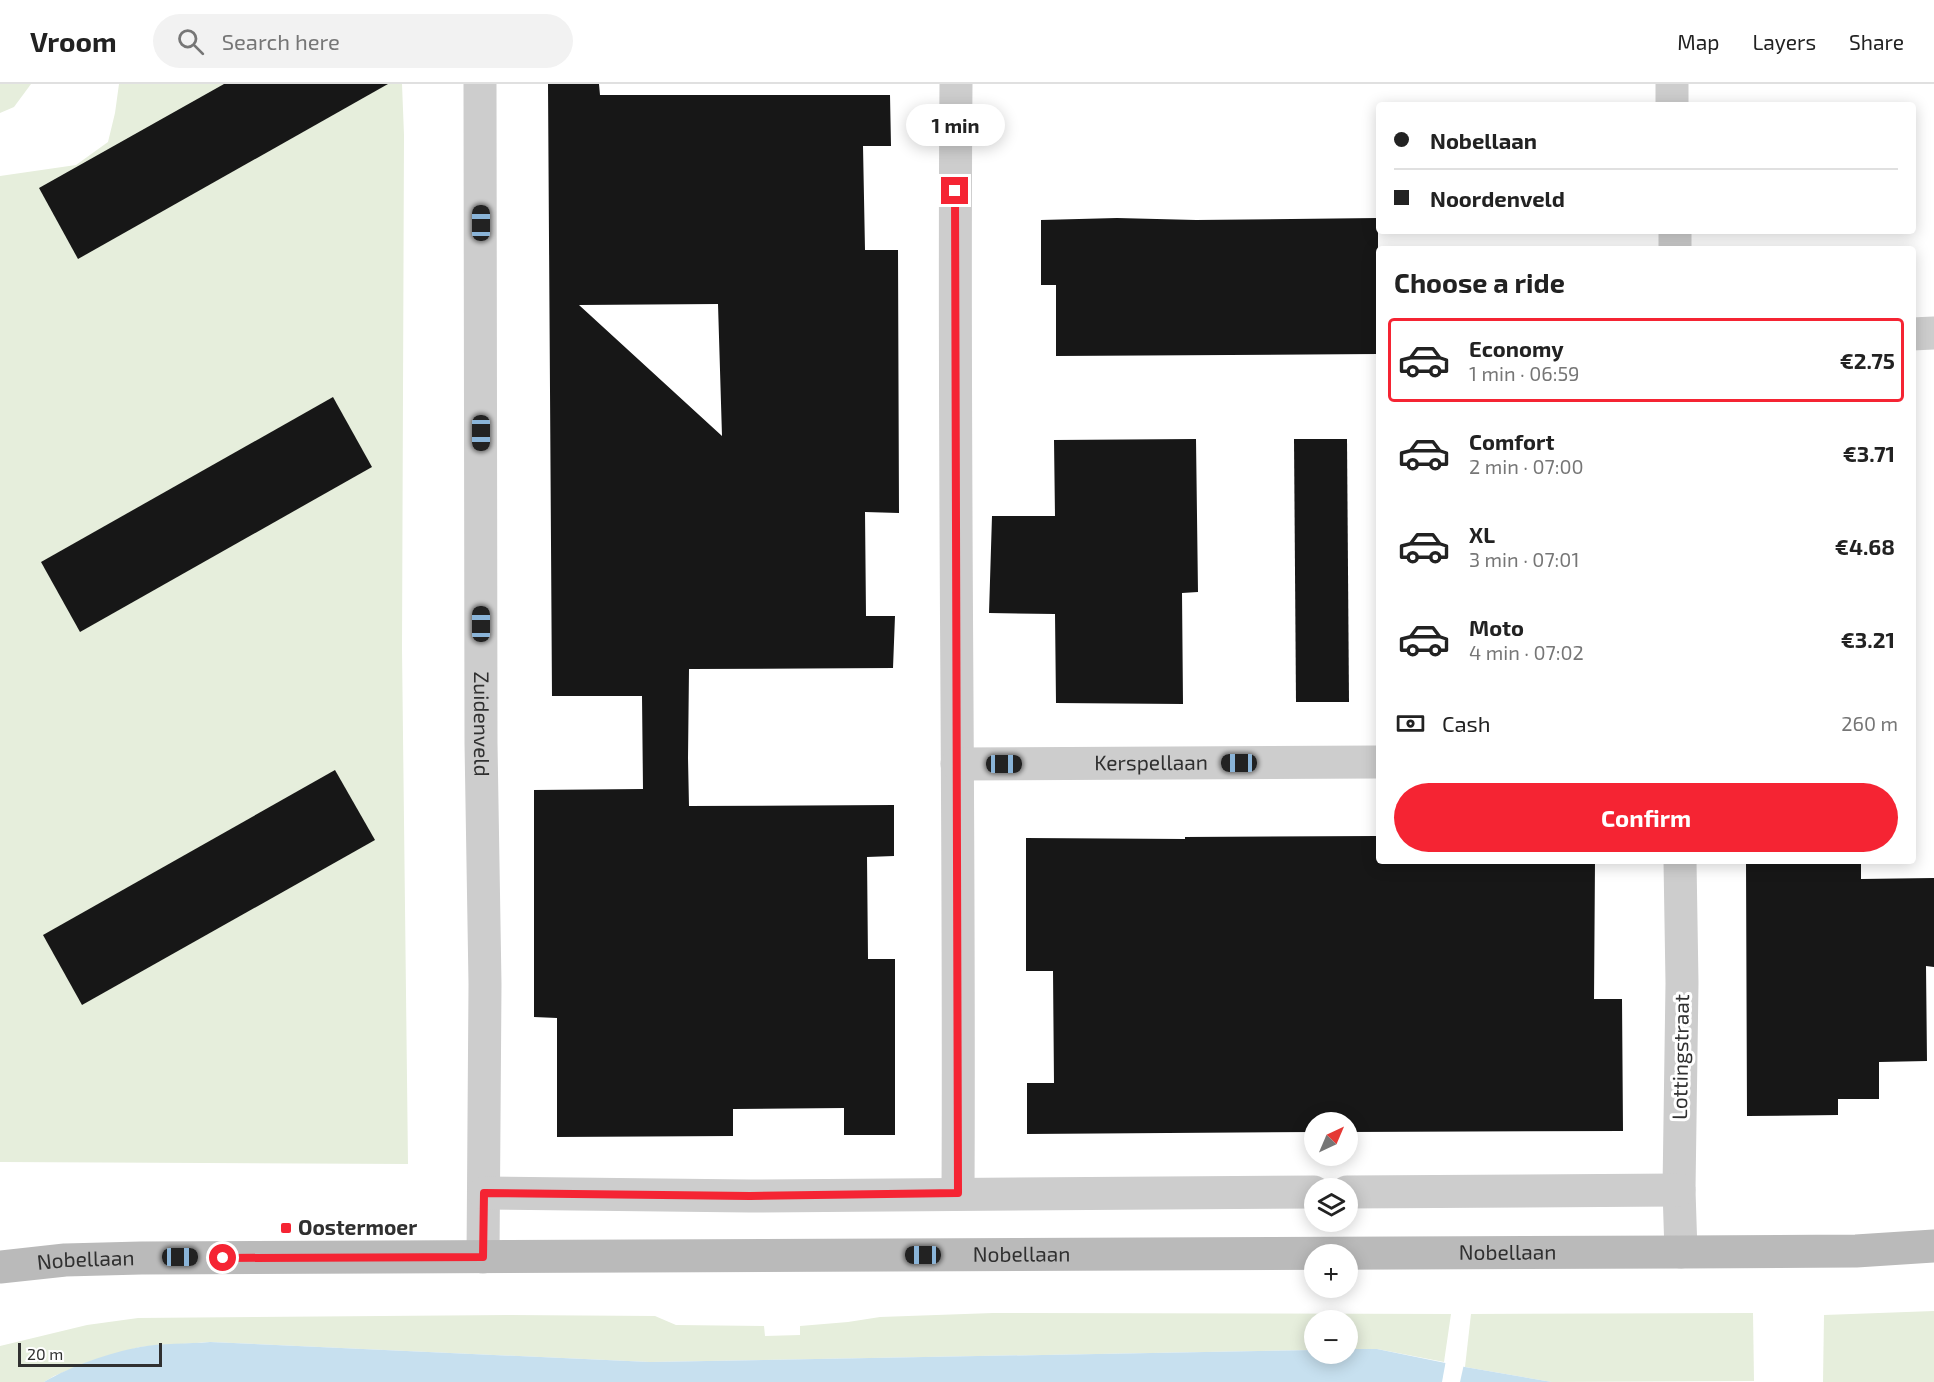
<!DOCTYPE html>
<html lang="en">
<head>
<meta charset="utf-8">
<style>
	body { margin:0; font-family:"Exo 2",sans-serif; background:#f2f2f2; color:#222; height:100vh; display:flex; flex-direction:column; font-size:22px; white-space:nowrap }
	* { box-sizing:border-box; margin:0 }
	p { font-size:20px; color:#767676 }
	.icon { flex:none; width:33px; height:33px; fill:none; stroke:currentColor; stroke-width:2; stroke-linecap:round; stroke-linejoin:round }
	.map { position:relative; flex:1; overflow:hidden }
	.panel { position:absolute; left:1376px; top:162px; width:540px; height:618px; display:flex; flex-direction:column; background:#fff; border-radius:6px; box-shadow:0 3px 15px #0003 }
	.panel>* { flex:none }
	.banner { position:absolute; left:1376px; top:18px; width:540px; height:132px; border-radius:6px; box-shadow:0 3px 15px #0003; display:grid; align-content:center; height:132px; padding:0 18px; background:#fff }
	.needle { width:39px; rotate:44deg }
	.controls { position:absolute; left:1304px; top:1028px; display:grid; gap:12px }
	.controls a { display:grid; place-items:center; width:54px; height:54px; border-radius:50%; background:#fff; box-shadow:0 3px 15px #0003; font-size:30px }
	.scale { position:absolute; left:18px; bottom:15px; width:144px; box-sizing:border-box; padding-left:6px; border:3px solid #303030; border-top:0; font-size:16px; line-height:21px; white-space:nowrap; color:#303030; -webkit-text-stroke:4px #fff; paint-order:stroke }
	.end { position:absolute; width:27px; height:27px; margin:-14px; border:8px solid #f52433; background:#fff; box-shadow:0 0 0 3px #fff }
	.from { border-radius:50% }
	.bubble { position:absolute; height:42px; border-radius:21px; background:#fff; box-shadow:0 3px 15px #0003; font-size:20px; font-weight:700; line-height:42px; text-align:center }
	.car { position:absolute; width:18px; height:36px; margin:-18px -9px; border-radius:8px; box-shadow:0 0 4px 2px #0007; background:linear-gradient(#222 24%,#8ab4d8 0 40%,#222 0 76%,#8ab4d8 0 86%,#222 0) }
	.banner b { display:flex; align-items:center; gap:21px; height:57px; font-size:22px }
	.banner b+b { border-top:2px solid #e0e0e0 }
	.banner i { width:15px; height:15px; background:#222 }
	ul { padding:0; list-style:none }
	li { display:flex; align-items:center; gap:18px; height:84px; margin:0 12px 9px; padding:0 6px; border:3px solid transparent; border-radius:6px }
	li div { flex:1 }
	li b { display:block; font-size:22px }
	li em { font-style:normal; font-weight:700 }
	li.active { border-color:#f52433 }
	li>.icon { width:54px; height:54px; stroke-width:1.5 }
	h2 { padding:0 18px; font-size:27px; line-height:72px }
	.pay { display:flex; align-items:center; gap:15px; height:66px; padding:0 18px; font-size:22px }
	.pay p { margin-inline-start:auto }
	.action { display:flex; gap:12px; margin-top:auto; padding:12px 18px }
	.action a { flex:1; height:69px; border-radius:36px; background:#f52433; color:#fff; font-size:24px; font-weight:700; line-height:69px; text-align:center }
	header { display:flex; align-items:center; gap:36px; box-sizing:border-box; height:84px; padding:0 30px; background:#fff; border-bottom:2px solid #e0e0e0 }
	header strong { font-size:28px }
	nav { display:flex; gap:33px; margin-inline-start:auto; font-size:21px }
	.search { width:420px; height:54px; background:#f2f2f2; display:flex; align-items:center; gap:15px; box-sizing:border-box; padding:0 21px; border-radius:33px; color:#767676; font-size:22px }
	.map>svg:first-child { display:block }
	.green { fill:#e6eedc }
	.water { fill:#c7e0ef }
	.pier { fill:#fff }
	.building { fill:#171717; fill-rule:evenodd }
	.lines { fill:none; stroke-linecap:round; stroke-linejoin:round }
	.street { stroke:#cdcdcd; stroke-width:33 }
	.secondary { stroke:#bababa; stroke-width:33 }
	.route { stroke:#f52433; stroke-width:8 }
	.poi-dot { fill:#f52433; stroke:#fff; stroke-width:2 }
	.labels { text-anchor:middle; stroke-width:6; stroke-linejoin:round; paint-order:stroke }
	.street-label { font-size:21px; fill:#303030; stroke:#fff }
	.poi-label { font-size:21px; font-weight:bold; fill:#303030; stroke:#fff; text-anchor:start }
</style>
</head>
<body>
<header>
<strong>Vroom</strong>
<div class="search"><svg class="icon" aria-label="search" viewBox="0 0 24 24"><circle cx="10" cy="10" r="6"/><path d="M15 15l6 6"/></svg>Search here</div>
<nav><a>Map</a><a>Layers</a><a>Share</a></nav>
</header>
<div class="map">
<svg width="1934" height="1298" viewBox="0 0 1934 1298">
	<rect width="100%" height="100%" fill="#fff"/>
	<g class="green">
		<polygon points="0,0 31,0 14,23 0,29"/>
		<polygon points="119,0 402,0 404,51 402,565 408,1080 0,1078 0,92 76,81 108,58 115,29"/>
		<polygon points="1934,1227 1934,1298 1823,1298 1824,1231"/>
		<polygon points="993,1229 1451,1230 1444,1278 1377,1265 1347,1265 1347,1236 1314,1236 1314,1266 650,1278 210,1258 140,1263 91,1277 54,1292 44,1298 0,1298 0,1262 87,1241 138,1234 509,1231 655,1232 676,1241 764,1242 765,1252 800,1251 800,1242 848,1238 880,1233"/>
		<polygon points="1753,1229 1754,1297 1552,1298 1465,1283 1471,1230"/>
	</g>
	<path class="water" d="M 210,1258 L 650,1278 L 1314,1266 L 1314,1269 L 1347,1269 L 1347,1265 L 1377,1265 L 1465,1283 L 1552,1298 L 44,1298 C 71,1282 109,1269 140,1263 C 162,1259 187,1260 210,1258 Z"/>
	<polygon class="pier" points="1446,1276 1464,1280 1460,1298 1442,1298"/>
	<g class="building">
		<polygon points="224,0 388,0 78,175 39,104"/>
		<path d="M 548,0 L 599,0 L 600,11 L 890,11 L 891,62 L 863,62 L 865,166 L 898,166 L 899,429 L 865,428 L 866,532 L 895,532 L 893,584 L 689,585 L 688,674 L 689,722 L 894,721 L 894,772 L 867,773 L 868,875 L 895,875 L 895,1051 L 844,1051 L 844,1024 L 733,1025 L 733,1052 L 557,1053 L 557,934 L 534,933 L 534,706 L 643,705 L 642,612 L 552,612 ZM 718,220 L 722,352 L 579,221 Z"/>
		<polygon points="1117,134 1196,136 1378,134 1378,270 1056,272 1056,201 1041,201 1041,136"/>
		<polygon points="333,313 372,383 80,548 41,478"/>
		<polygon points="1196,355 1198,508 1182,509 1183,620 1056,619 1055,530 989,529 992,432 1055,432 1054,356"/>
		<polygon points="1294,355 1347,355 1349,618 1296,618"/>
		<polygon points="335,686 375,756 82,921 43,851"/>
		<polygon points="1378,752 1378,777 1595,777 1594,915 1622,915 1623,1047 1347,1048 1347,1038 1314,1038 1314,1048 1027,1050 1027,999 1054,999 1053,887 1026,887 1026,754 1185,755 1185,753"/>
		<polygon points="1746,777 1861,777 1861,795 1934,794 1934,883 1926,882 1927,977 1879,978 1879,1015 1838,1015 1838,1031 1747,1032"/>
	</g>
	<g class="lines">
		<g class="street">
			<path id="s1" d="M 480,0 L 481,659 L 485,900 L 483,1173"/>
			<path d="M 956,0 C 953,370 960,740 958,1109"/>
			<polyline points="1672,0 1672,21"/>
			<polyline points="1675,147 1675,165"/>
			<polyline points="1912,250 1934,249"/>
			<path id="s2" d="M 957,680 L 1378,678"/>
			<polyline points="1680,777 1682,899 1679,1106 1681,1168"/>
			<polyline points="1347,1108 1679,1106"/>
			<polyline points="484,1109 750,1112 1314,1108"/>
		</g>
		<path class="secondary" id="s3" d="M 0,1183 L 65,1176 L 141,1174 L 1681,1168 L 1856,1167 L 1934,1162"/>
	</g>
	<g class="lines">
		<polyline class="route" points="223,1174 483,1173 484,1109 750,1112 958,1109 955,107"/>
	</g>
	<rect class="poi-dot" x="280" y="1138" width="12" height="12" rx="3"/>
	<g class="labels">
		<g class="street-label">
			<text dy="7" stroke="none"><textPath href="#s1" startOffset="640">Zuidenveld</textPath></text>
			<text dy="7" stroke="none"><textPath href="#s2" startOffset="194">Kerspellaan</textPath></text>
			<text transform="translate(1681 973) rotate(-89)" y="7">Lottingstraat</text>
			<text dy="7" stroke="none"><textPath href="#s3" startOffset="1508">Nobellaan</textPath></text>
			<text dy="7" stroke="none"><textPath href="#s3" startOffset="1022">Nobellaan</textPath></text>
			<text dy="7" stroke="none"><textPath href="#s3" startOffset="86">Nobellaan</textPath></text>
		</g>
		<g class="poi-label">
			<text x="298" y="1151">Oostermoer</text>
		</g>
	</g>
</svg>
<div class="controls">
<a><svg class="needle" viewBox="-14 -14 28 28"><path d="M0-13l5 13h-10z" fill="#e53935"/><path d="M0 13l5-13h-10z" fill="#767676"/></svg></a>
<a><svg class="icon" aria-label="layers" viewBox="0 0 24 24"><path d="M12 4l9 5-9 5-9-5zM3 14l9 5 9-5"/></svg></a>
<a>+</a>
<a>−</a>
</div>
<div class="scale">20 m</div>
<i class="end from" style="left:223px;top:1174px"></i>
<i class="end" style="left:955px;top:107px"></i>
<div class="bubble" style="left:906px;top:20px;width:99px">1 min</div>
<i class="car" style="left:481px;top:139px;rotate:0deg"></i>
<i class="car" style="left:481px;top:349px;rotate:180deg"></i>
<i class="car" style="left:481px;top:540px;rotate:0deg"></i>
<i class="car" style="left:1239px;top:679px;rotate:270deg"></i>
<i class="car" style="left:1004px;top:680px;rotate:90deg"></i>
<i class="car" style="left:923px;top:1171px;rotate:270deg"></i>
<i class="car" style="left:180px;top:1173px;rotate:90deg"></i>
<div class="banner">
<b><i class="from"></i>Nobellaan</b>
<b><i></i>Noordenveld</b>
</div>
<section class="panel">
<h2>Choose a ride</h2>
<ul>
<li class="active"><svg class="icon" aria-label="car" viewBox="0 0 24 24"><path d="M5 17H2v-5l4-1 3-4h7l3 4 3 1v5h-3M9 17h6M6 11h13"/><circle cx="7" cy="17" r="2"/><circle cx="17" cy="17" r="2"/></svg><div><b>Economy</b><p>1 min · 06:59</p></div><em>€2.75</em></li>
<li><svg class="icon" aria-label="car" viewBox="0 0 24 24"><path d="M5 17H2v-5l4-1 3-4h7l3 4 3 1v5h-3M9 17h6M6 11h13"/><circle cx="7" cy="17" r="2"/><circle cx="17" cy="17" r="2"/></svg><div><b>Comfort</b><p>2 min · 07:00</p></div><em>€3.71</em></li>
<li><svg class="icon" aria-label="car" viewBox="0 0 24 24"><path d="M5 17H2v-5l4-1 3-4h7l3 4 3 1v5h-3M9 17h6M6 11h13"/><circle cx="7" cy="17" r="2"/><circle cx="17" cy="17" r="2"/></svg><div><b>XL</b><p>3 min · 07:01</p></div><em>€4.68</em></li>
<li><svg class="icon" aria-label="car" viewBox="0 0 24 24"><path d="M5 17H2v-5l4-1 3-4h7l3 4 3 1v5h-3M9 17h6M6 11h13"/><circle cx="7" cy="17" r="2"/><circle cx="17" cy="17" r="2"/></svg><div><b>Moto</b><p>4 min · 07:02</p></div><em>€3.21</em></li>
</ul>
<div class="pay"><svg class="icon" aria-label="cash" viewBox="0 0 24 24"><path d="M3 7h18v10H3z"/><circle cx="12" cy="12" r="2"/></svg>Cash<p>260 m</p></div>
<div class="action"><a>Confirm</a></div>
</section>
</div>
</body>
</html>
